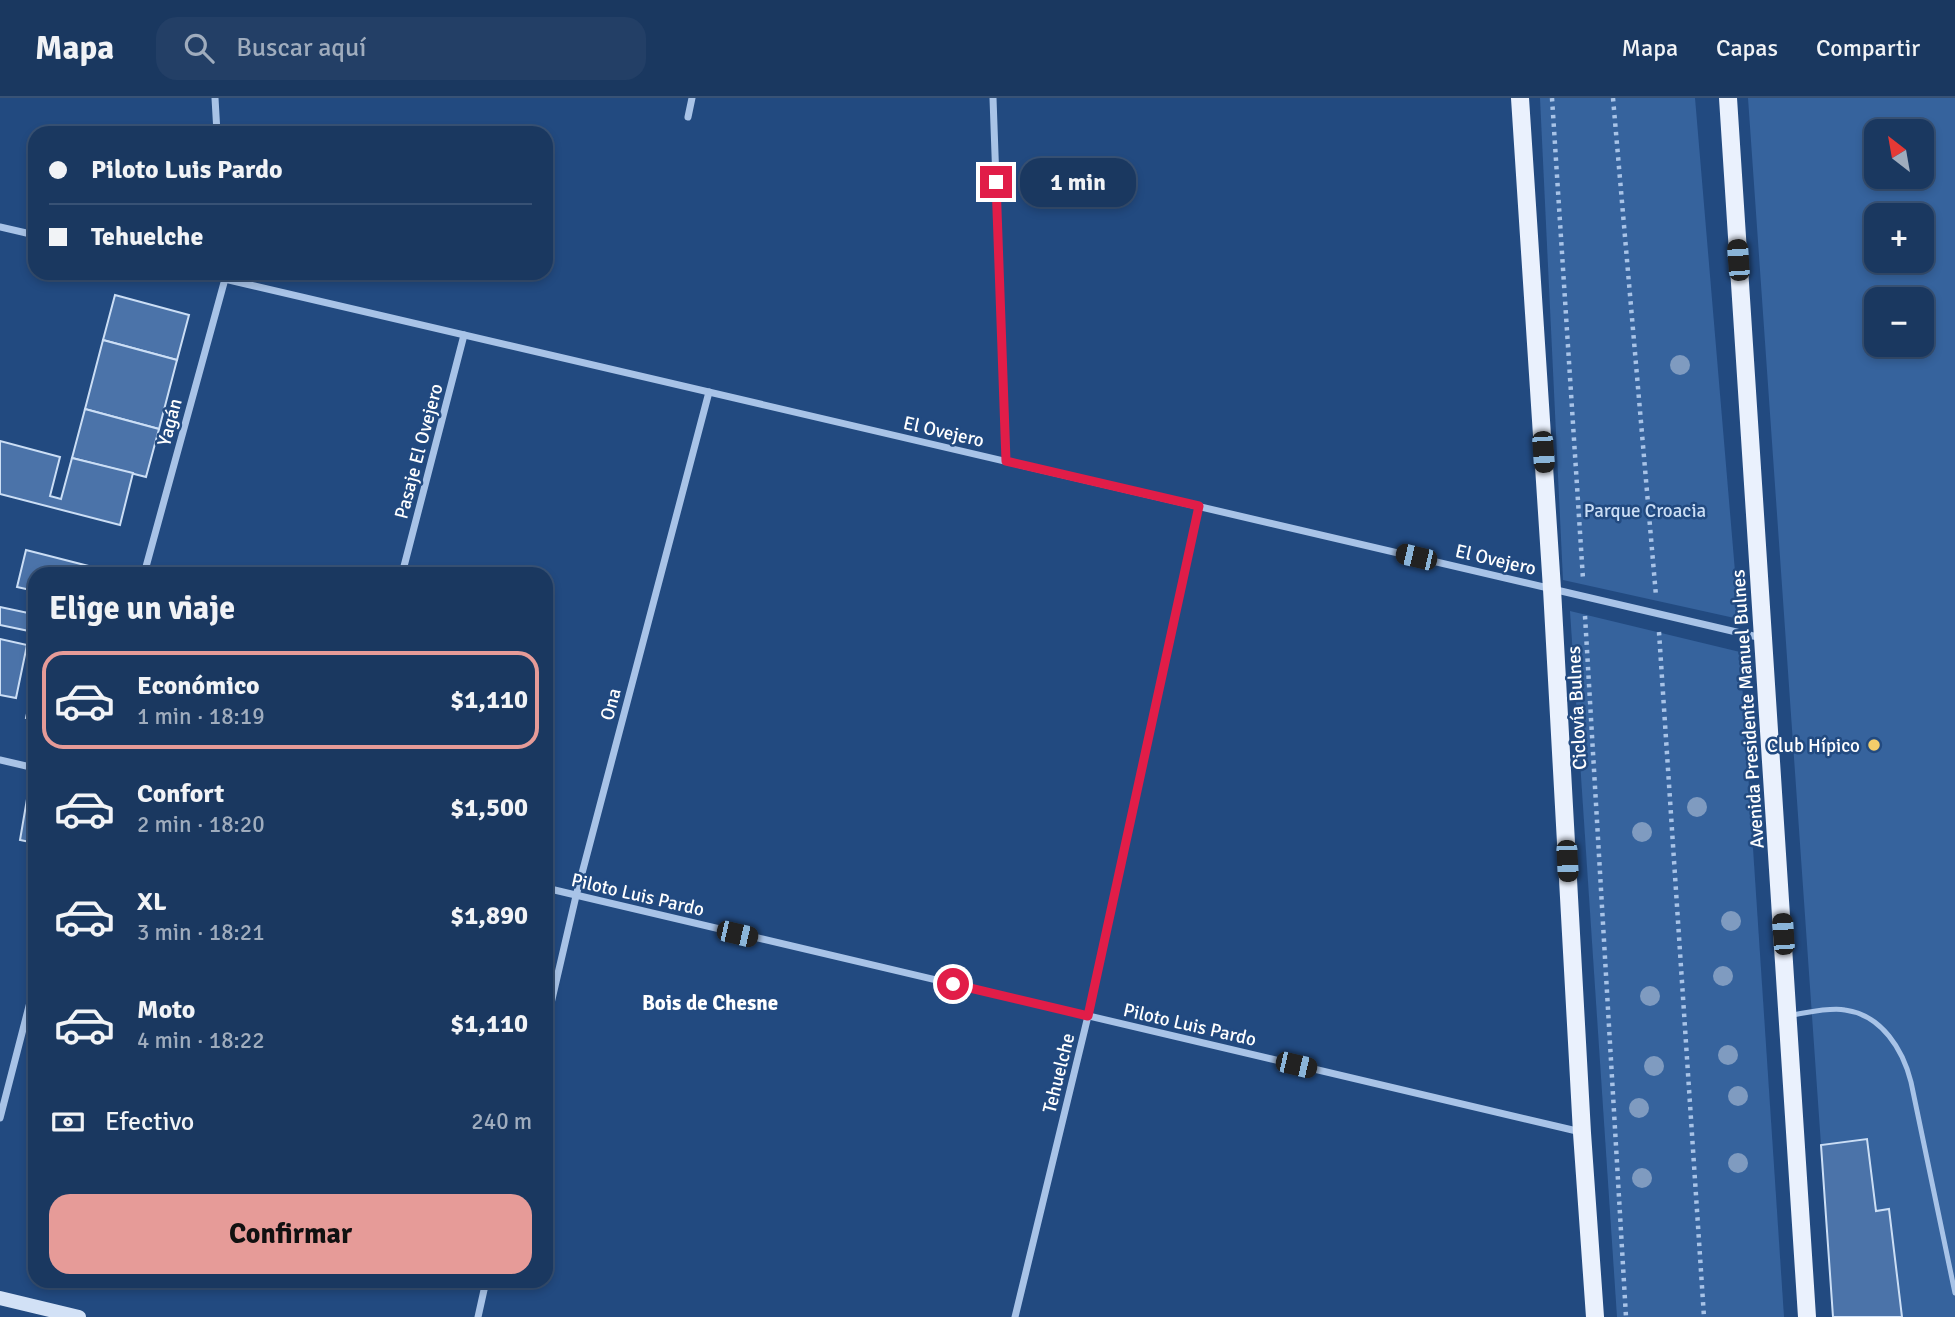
<!DOCTYPE html>
<html lang="es">
<head>
<meta charset="utf-8">
<style>
	body { margin:0; font-family:Signika,sans-serif; background:#233f66; color:#f1f3f6; height:100vh; display:flex; flex-direction:column; font-size:26px; white-space:nowrap }
	* { box-sizing:border-box; margin:0 }
	p { font-size:23px; color:#9facbd }
	.icon { flex:none; width:38px; height:38px; fill:none; stroke:currentColor; stroke-width:2; stroke-linecap:round; stroke-linejoin:round }
	.map { position:relative; flex:1; overflow:hidden }
	.side { position:absolute; left:28px; top:469px; width:525px; height:721px; display:flex; flex-direction:column; background:#1a3860; border-radius:21px; box-shadow:0 4px 10px #0003,0 0 0 2px #385275 }
	.side>* { flex:none }
	.hud { position:absolute; left:28px; top:28px; width:525px; height:154px; border-radius:21px; box-shadow:0 4px 10px #0003,0 0 0 2px #385275; display:grid; align-content:center; height:154px; padding:0 21px; background:#1a3860 }
	.needle { width:46px; rotate:329deg }
	.buttons { position:absolute; left:1864px; top:21px; display:grid; gap:14px }
	.buttons a { display:grid; place-items:center; width:70px; height:70px; border-radius:14px; background:#1a3860; box-shadow:0 4px 10px #0003,0 0 0 2px #385275; font-size:35px }
	.end { position:absolute; width:32px; height:32px; margin:-16px; border:9px solid #e11d48; background:#fff; box-shadow:0 0 0 4px #fff }
	.from { border-radius:50% }
	.bubble { position:absolute; height:49px; border-radius:21px; background:#1a3860; box-shadow:0 4px 10px #0003,0 0 0 2px #385275; font-size:23px; font-weight:800; line-height:49px; text-align:center }
	.car { position:absolute; width:21px; height:42px; margin:-21px -10px; border-radius:9px; box-shadow:0 0 5px 2px #0007; background:linear-gradient(#222 24%,#8ab4d8 0 40%,#222 0 76%,#8ab4d8 0 86%,#222 0) }
	.hud b { display:flex; align-items:center; gap:24px; height:66px; font-size:26px }
	.hud b+b { border-top:2px solid #385275 }
	.hud i { width:18px; height:18px; background:#f1f3f6 }
	ul { padding:0; list-style:none }
	li { display:flex; align-items:center; gap:21px; height:98px; margin:0 14px 10px; padding:0 7px; border:4px solid transparent; border-radius:21px }
	li div { flex:1 }
	li b { display:block; font-size:26px }
	li em { font-style:normal; font-weight:800 }
	li.on { border-color:#e69b98 }
	li>.icon { width:63px; height:63px; stroke-width:1.5 }
	h2 { padding:0 21px; font-size:32px; line-height:84px }
	.pay { display:flex; align-items:center; gap:18px; height:77px; padding:0 21px; font-size:26px }
	.pay p { margin-inline-start:auto }
	.cta { display:flex; gap:14px; margin-top:auto; padding:14px 21px }
	.cta a { flex:1; height:80px; border-radius:21px; background:#e69b98; color:#111; font-size:28px; font-weight:800; line-height:80px; text-align:center }
	header { display:flex; align-items:center; gap:42px; box-sizing:border-box; height:98px; padding:0 35px; background:#1a3860; border-bottom:2px solid #385275 }
	header strong { font-size:33px }
	nav { display:flex; gap:38px; margin-inline-start:auto; font-size:24px }
	.search { width:490px; height:63px; background:#233f66; display:flex; align-items:center; gap:18px; box-sizing:border-box; padding:0 24px; border-radius:21px; color:#9facbd; font-size:26px }
	.map>svg:first-child { display:block }
	.green { fill:#36639d; fill-rule:evenodd }
	.building { fill:#4b73a9; stroke:#cbdef5; stroke-width:2 }
	.lines { fill:none; stroke-linecap:round; stroke-linejoin:round }
	.path { stroke:#a8c3e7; stroke-width:4.5; stroke-dasharray:3.5 5; stroke-linecap:butt }
	.lane { stroke:#a8c3e7; stroke-width:5 }
	.street { stroke:#a8c3e7; stroke-width:7 }
	.secondary { stroke:#d2e1f6; stroke-width:14 }
	.primary { stroke:#eaf1fd; stroke-width:18 }
	.tree { fill:#7f9bc0 }
	.route { stroke:#e11d48; stroke-width:9 }
	.poi-dot { fill:#f3cd6a; stroke:#224a80; stroke-width:2.5 }
	.labels { text-anchor:middle; stroke-width:5; stroke-linejoin:round; paint-order:stroke }
	.street-label { font-size:19px; fill:#fff; stroke:#224a80 }
	.park-label { font-size:19px; fill:#cbdef5; stroke:#224a80 }
	.poi-label { font-size:19px; fill:#fff; stroke:#224a80; text-anchor:end }
	.neighbourhood-label { font-size:21px; font-weight:bold; fill:#fff; stroke:#224a80 }
</style>
</head>
<body>
<header>
<strong>Mapa</strong>
<div class="search"><svg class="icon" aria-label="search" viewBox="0 0 24 24"><circle cx="10" cy="10" r="6"/><path d="M15 15l6 6"/></svg>Buscar aquí</div>
<nav><a>Mapa</a><a>Capas</a><a>Compartir</a></nav>
</header>
<div class="map">
<svg width="1955" height="1219" viewBox="0 0 1955 1219">
	<rect width="100%" height="100%" fill="#224a80"/>
	<g class="green">
		<polygon points="1540,0 1695,0 1739,521 1563,482"/>
		<path d="M 1748,0 L 1955,0 L 1955,1219 L 1833,1219 ZM 1876,33 L 1922,33 L 1922,79 L 1876,79 ZM 1876,117 L 1922,117 L 1922,163 L 1876,163 ZM 1876,201 L 1922,201 L 1922,247 L 1876,247 Z"/>
		<polygon points="1570,513 1740,554 1784,1219 1617,1219"/>
	</g>
	<g class="building">
		<polygon points="115,197 189,217 177,262 103,242"/>
		<polygon points="103,242 177,262 159,331 85,311"/>
		<polygon points="85,311 159,331 146,379 72,360"/>
		<polygon points="0,343 60,359 50,398 61,401 72,360 133,375 120,427 0,396"/>
		<polygon points="26,452 120,476 35,476 35,493 17,489"/>
		<polygon points="0,509 33,516 29,533 0,527"/>
		<polygon points="0,541 27,547 16,600 0,597"/>
		<polygon points="35,580 35,622 26,620"/>
		<polygon points="27,701 35,702 35,745 20,742"/>
		<polygon points="1867,1041 1876,1113 1889,1111 1902,1219 1833,1219 1821,1047"/>
	</g>
	<g class="lines">
		<g class="path">
			<polyline points="1552,0 1583,481"/>
			<polyline points="1613,0 1656,498"/>
			<polyline points="1585,518 1626,1219"/>
			<polyline points="1659,534 1704,1219"/>
		</g>
		<path class="lane" d="M 1791,917 C 1807,915 1829,909 1845,912 C 1882,917 1903,952 1911,984 L 1955,1195"/>
		<g class="street">
			<polyline points="215,0 217,35"/>
			<polyline points="993,0 1006,363"/>
			<polyline points="688,19 692,0"/>
			<polyline points="0,129 35,137"/>
			<polyline points="199,175 1762,540"/>
			<polyline points="144,476 225,181 224,175"/>
			<polyline points="402,476 464,237"/>
			<polyline points="0,662 35,670"/>
			<polyline points="546,790 1581,1034"/>
			<polyline points="546,927 576,798 709,294"/>
			<polyline points="0,1020 35,885"/>
			<polyline points="478,1219 486,1183"/>
			<polyline points="1015,1219 1088,918 1199,408"/>
		</g>
		<polyline class="secondary" points="0,1200 79,1219"/>
		<g class="primary">
			<polyline points="1520,0 1552,491 1582,1035 1595,1219"/>
			<polyline points="1728,0 1807,1219"/>
		</g>
	</g>
	<g class="tree">
		<circle cx="1680" cy="267" r="10"/>
		<circle cx="1697" cy="709" r="10"/>
		<circle cx="1642" cy="734" r="10"/>
		<circle cx="1731" cy="823" r="10"/>
		<circle cx="1723" cy="878" r="10"/>
		<circle cx="1650" cy="898" r="10"/>
		<circle cx="1728" cy="957" r="10"/>
		<circle cx="1654" cy="968" r="10"/>
		<circle cx="1738" cy="998" r="10"/>
		<circle cx="1639" cy="1010" r="10"/>
		<circle cx="1738" cy="1065" r="10"/>
		<circle cx="1642" cy="1080" r="10"/>
	</g>
	<g class="lines">
		<polyline class="route" points="953,886 1088,918 1199,408 1006,363 996,84"/>
	</g>
	<circle class="poi-dot" cx="1874" cy="647" r="7"/>
	<g class="labels">
		<g class="street-label">
			<text transform="translate(169 324) rotate(-75)" y="7">Yagán</text>
			<text transform="translate(944 333) rotate(13)" y="7">El Ovejero</text>
			<text transform="translate(418 353) rotate(-75)" y="7">Pasaje El Ovejero</text>
			<text transform="translate(1496 461) rotate(13)" y="7">El Ovejero</text>
			<text transform="translate(610 606) rotate(-75)" y="7">Ona</text>
			<text transform="translate(1576 610) rotate(-93)" y="7">Ciclovía Bulnes</text>
			<text transform="translate(1747 611) rotate(-94)" y="7">Avenida Presidente Manuel Bulnes</text>
			<text transform="translate(638 796) rotate(13)" y="7">Piloto Luis Pardo</text>
			<text transform="translate(1190 926) rotate(13)" y="7">Piloto Luis Pardo</text>
			<text transform="translate(1058 975) rotate(-76)" y="7">Tehuelche</text>
		</g>
		<g class="park-label">
			<text x="1645" y="419">Parque Croacia</text>
		</g>
		<g class="poi-label">
			<text x="1860" y="654">Club Hípico</text>
		</g>
		<g class="neighbourhood-label">
			<text x="710" y="912">Bois de Chesne</text>
		</g>
	</g>
</svg>
<div class="buttons">
<a><svg class="needle" viewBox="-14 -14 28 28"><path d="M0-13l5 13h-10z" fill="#e53935"/><path d="M0 13l5-13h-10z" fill="#9facbd"/></svg></a>
<a>+</a>
<a>−</a>
</div>
<i class="end from" style="left:953px;top:886px"></i>
<i class="end" style="left:996px;top:84px"></i>
<div class="bubble" style="left:1020px;top:60px;width:116px">1 min</div>
<i class="car" style="left:1738px;top:162px;rotate:356deg"></i>
<i class="car" style="left:1543px;top:354px;rotate:176deg"></i>
<i class="car" style="left:1416px;top:459px;rotate:283deg"></i>
<i class="car" style="left:1567px;top:763px;rotate:177deg"></i>
<i class="car" style="left:737px;top:836px;rotate:103deg"></i>
<i class="car" style="left:1783px;top:836px;rotate:356deg"></i>
<i class="car" style="left:1296px;top:967px;rotate:103deg"></i>
<div class="hud">
<b><i class="from"></i>Piloto Luis Pardo</b>
<b><i></i>Tehuelche</b>
</div>
<section class="side">
<h2>Elige un viaje</h2>
<ul>
<li class="on"><svg class="icon" aria-label="car" viewBox="0 0 24 24"><path d="M5 17H2v-5l4-1 3-4h7l3 4 3 1v5h-3M9 17h6M6 11h13"/><circle cx="7" cy="17" r="2"/><circle cx="17" cy="17" r="2"/></svg><div><b>Económico</b><p>1 min · 18:19</p></div><em>$1,110</em></li>
<li><svg class="icon" aria-label="car" viewBox="0 0 24 24"><path d="M5 17H2v-5l4-1 3-4h7l3 4 3 1v5h-3M9 17h6M6 11h13"/><circle cx="7" cy="17" r="2"/><circle cx="17" cy="17" r="2"/></svg><div><b>Confort</b><p>2 min · 18:20</p></div><em>$1,500</em></li>
<li><svg class="icon" aria-label="car" viewBox="0 0 24 24"><path d="M5 17H2v-5l4-1 3-4h7l3 4 3 1v5h-3M9 17h6M6 11h13"/><circle cx="7" cy="17" r="2"/><circle cx="17" cy="17" r="2"/></svg><div><b>XL</b><p>3 min · 18:21</p></div><em>$1,890</em></li>
<li><svg class="icon" aria-label="car" viewBox="0 0 24 24"><path d="M5 17H2v-5l4-1 3-4h7l3 4 3 1v5h-3M9 17h6M6 11h13"/><circle cx="7" cy="17" r="2"/><circle cx="17" cy="17" r="2"/></svg><div><b>Moto</b><p>4 min · 18:22</p></div><em>$1,110</em></li>
</ul>
<div class="pay"><svg class="icon" aria-label="cash" viewBox="0 0 24 24"><path d="M3 7h18v10H3z"/><circle cx="12" cy="12" r="2"/></svg>Efectivo<p>240 m</p></div>
<div class="cta"><a>Confirmar</a></div>
</section>
</div>
</body>
</html>
